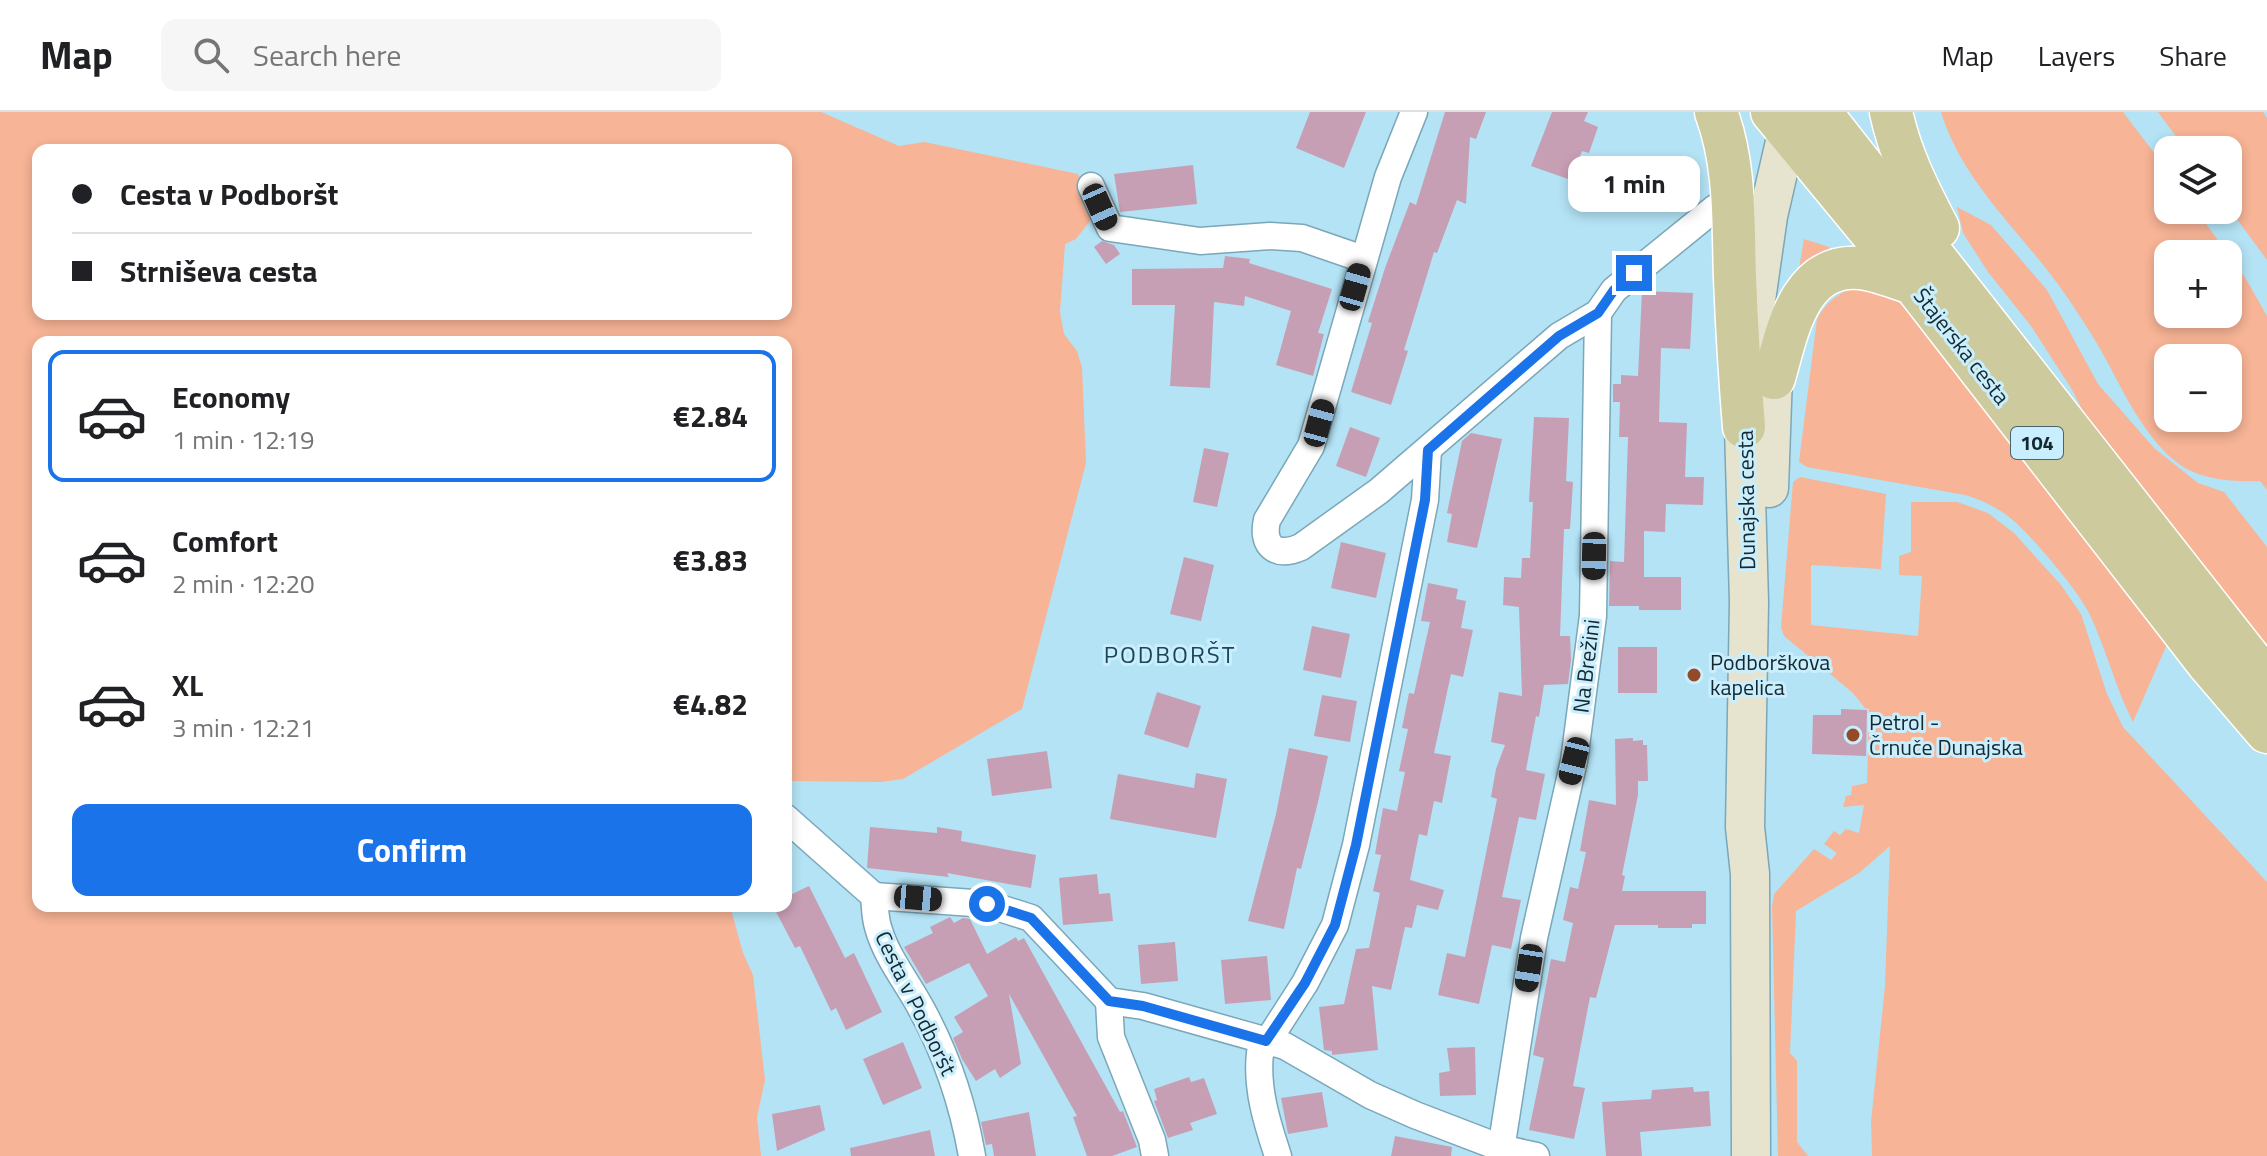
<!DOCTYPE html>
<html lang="en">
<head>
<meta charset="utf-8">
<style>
	body { margin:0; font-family:"Titillium Web",sans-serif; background:#f6f6f6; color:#202124; height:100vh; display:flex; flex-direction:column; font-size:30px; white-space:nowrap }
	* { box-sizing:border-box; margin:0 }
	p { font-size:26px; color:#757577 }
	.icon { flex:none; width:44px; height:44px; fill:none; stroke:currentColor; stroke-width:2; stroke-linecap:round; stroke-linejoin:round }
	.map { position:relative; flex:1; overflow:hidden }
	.sheet { position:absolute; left:32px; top:224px; width:760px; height:576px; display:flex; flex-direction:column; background:#fff; border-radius:16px; box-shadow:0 4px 12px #0003 }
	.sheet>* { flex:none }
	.hud { position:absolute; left:32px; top:32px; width:760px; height:176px; border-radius:16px; box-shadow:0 4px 12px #0003; display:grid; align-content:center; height:176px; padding:0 40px; background:#fff }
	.fabs { position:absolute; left:2154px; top:24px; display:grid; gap:16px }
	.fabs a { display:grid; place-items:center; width:88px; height:88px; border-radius:16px; background:#fff; box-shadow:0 4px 12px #0003; font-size:40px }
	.end { position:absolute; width:36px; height:36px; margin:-18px; border:10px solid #1a73e8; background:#fff; box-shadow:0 0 0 4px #fff }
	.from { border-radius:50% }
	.bubble { position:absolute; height:56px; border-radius:16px; background:#fff; box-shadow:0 4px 12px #0003; font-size:26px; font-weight:700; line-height:56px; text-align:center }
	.car { position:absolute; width:24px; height:48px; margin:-24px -12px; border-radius:10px; box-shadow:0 0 6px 2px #0007; background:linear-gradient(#222 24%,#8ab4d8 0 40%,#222 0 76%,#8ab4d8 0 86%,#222 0) }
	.hud b { display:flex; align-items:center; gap:28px; height:76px; font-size:30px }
	.hud b+b { border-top:2px solid #e0e0e0 }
	.hud i { width:20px; height:20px; background:#202124 }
	ul { padding:14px 0 0; list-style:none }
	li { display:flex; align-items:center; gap:24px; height:132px; margin:0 16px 12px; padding:0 24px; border:4px solid transparent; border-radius:16px }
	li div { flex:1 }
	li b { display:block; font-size:30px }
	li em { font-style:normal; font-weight:700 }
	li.selected { border-color:#1a73e8 }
	li>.icon { width:72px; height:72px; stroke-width:1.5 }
	.action { display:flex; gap:16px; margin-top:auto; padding:16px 40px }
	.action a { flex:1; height:92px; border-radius:16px; background:#1a73e8; color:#fff; font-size:32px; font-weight:700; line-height:92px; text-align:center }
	header { display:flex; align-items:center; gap:48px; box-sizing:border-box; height:112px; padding:0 40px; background:#fff; border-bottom:2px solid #e0e0e0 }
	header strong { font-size:38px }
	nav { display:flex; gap:44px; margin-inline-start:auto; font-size:28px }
	.search { width:560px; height:72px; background:#f6f6f6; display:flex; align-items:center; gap:20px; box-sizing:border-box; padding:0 28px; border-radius:16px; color:#757577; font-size:30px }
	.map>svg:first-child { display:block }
	.green { fill:#f7b496; fill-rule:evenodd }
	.building { fill:#c79fb5 }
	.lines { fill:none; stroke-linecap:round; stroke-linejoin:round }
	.street-casing { stroke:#7aa7b9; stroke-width:29 }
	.secondary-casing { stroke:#7aa7b9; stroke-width:41 }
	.primary-casing { stroke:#fff; stroke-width:45 }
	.street { stroke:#fff; stroke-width:26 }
	.secondary { stroke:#e6e4cf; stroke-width:38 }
	.primary { stroke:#cdca9e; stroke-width:42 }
	.route { stroke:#1a73e8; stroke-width:10 }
	.poi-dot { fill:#924a28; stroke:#c9eefd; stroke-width:3 }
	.labels { text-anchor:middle; stroke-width:6; stroke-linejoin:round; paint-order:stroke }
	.shield { fill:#c9eefd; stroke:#4c636d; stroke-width:2 }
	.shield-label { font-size:20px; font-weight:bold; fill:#16282f }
	.street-label { font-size:22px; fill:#16282f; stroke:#c9eefd }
	.poi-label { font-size:22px; fill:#16282f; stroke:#c9eefd; text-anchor:start }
	.neighbourhood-label { font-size:24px; letter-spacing:2px; fill:#1a4656; stroke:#c9eefd }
</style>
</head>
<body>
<header>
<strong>Map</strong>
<div class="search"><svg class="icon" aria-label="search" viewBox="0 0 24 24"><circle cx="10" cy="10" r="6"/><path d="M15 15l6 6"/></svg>Search here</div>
<nav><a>Map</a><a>Layers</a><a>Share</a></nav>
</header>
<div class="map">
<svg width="2267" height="1044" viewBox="0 0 2267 1044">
	<rect width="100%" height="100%" fill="#b4e3f5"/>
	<g class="green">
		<path d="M 0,0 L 821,0 L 899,34 L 924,30 L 1078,62 L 1088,80 L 1090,109 L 1076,127 L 1065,132 L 1060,200 L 1064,222 L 1077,239 L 1082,255 L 1086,351 L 1022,597 L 903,667 L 881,670 L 786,669 L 786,230 L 38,230 L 38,794 L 730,794 L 743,841 L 753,863 L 765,968 L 757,1005 L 761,1044 L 0,1044 ZM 38,38 L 786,38 L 786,202 L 38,202 Z"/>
		<path d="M 1941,0 L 2123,0 L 2168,59 L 2168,98 L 2196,98 L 2246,167 L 2267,204 L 2267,378 L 2260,369 C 2234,370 2201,368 2179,352 C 2147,328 2127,287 2109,253 C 2097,230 2082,207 2067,185 C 2026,124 1963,73 1941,0 ZM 2168,142 L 2228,142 L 2228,202 L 2168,202 ZM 2168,246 L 2228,246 L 2228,306 L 2168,306 Z"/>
		<polygon points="2158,0 2263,0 2267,6 2267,148 2228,95 2228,38 2186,38"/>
		<polygon points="1957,95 1991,113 2047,178 2098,272 2154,336 2198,371 2224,380 2267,435 2267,547 2102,336 2071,276 2031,214 1988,160 1963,121"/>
		<polygon points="1804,127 1829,135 1832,141 1798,163"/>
		<path d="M 1860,170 L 1900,188 L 2168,530 L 2133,610 C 2115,575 2106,536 2089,501 C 2076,476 2035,428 2014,409 C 2000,397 1983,388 1965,383 L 1807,355 L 1799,350 L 1817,207 C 1823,196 1831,187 1842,181 C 1851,176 1854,178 1860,170 Z"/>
		<polygon points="1800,365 1886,382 1881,457 1811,453 1811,513 1918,524 1922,464 1899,463 1899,444 1911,440 1911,390 1957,390 1988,401 2014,421 2061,473 2081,502 2107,582 2123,615 2267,770 2267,1044 1872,1044 1871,1010 1885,874 1890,734 1859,761 1796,799 1790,941 1797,949 1797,1030 1808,1044 1778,1044 1772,795 1774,782 1814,737 1831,748 1837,741 1824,732 1834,719 1840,723 1846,717 1859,721 1864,693 1843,695 1846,684 1851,683 1852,674 1867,671 1869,597 1865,596 1853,581 1784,524 1781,515 1793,370"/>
	</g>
	<g class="building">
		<polygon points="1310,0 1366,0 1344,56 1296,36"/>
		<polygon points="1445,0 1486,0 1476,27 1470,25 1466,92 1457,88 1437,141 1434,140 1404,238 1408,239 1391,293 1351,280 1372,211 1368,210 1385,156 1410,90 1416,93"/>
		<polygon points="1552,0 1588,0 1584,9 1598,15 1589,41 1582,39 1571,68 1531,54"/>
		<polygon points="1193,53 1197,92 1120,100 1114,62"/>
		<polygon points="1102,129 1114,133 1120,142 1106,152 1094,135"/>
		<polygon points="1225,144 1250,147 1249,151 1332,177 1318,221 1324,222 1313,264 1276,253 1291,199 1245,184 1244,194 1214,190 1210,276 1170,274 1175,193 1132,193 1132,157 1223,156"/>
		<polygon points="1642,179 1693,181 1690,237 1661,236 1659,310 1687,311 1685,365 1704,365 1703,393 1666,392 1665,420 1644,419 1644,465 1681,465 1681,498 1639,498 1639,494 1609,494 1610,449 1624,450 1628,325 1619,325 1620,290 1613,290 1613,272 1621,272 1621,263 1638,264"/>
		<polygon points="1534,305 1569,306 1566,369 1573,370 1570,417 1564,417 1560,524 1570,524 1571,548 1568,572 1544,573 1539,605 1536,604 1526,658 1545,662 1536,708 1519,705 1502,785 1521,788 1511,837 1492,833 1479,892 1438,883 1447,841 1465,845 1497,687 1491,685 1496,657 1505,633 1491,630 1499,580 1522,584 1519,495 1503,493 1504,465 1521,466 1522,446 1530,446 1533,390 1529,390"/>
		<polygon points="1350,315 1380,326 1366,365 1336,354"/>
		<polygon points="1471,321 1502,327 1477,436 1447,430 1452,402 1447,401 1462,329"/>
		<polygon points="1204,336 1229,341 1217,395 1193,390"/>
		<polygon points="1341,430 1386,441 1376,486 1331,476"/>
		<polygon points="1184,445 1214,453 1201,509 1170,502"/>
		<polygon points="1428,471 1458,477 1456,487 1466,489 1461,516 1473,518 1463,565 1451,562 1434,641 1451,644 1442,691 1434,689 1427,724 1419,722 1410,768 1444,778 1438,798 1417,793 1412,816 1405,815 1391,878 1372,874 1378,938 1332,943 1332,939 1324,938 1319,895 1344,892 1356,837 1369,836 1380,781 1373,779 1381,743 1375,742 1383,696 1397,699 1405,660 1399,659 1408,617 1402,616 1409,581 1414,582 1430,510 1421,509"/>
		<polygon points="1312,514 1350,522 1341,566 1303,558"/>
		<rect x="1618" y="535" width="39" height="46"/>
		<polygon points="1157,580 1201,594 1188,636 1144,622"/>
		<polygon points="1322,583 1357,589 1350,630 1314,624"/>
		<polygon points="1841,597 1867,598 1866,644 1812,642 1813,603 1841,603"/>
		<polygon points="1633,626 1633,629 1643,628 1643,633 1647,633 1648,669 1638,669 1638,683 1622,763 1625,764 1622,779 1706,779 1706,812 1692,812 1692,816 1658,816 1658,813 1615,813 1596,886 1590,885 1573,974 1585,976 1574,1027 1529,1018 1544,946 1533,943 1551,847 1565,850 1573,811 1563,808 1570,775 1578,777 1586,740 1580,739 1589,688 1616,693 1615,627"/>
		<polygon points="1289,636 1328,644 1318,690 1301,757 1297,756 1284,817 1248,809 1276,702"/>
		<polygon points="1047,639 1052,676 992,684 987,647"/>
		<polygon points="1196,661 1227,667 1216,726 1110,707 1118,662 1194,676"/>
		<polygon points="870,715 937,721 937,715 962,719 961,729 1036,743 1031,776 947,761 949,765 867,756"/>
		<polygon points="1097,762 1099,782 1110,781 1113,809 1063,813 1059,766"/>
		<polygon points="809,774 845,846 854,841 882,900 846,918 836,896 831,899 800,834 795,836 773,794 786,794 786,785"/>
		<polygon points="950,805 954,811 963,806 970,807 987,842 1016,825 1018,829 1024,826 1120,1000 1123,999 1137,1035 1112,1044 1087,1044 1073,1005 1077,1004 1009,882 1021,952 1000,966 995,957 976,969 962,947 953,926 963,920 954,905 988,884 969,851 926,872 904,835 933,821 930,815"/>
		<polygon points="1175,830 1178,869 1141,872 1138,833"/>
		<polygon points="1267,844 1271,888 1225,892 1221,848"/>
		<polygon points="903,930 922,976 883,993 863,947"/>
		<polygon points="1475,935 1476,983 1440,984 1439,961 1450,959 1447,936"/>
		<polygon points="1189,965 1191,970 1204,966 1217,1002 1190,1011 1193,1018 1168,1026 1154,989 1157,988 1154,977"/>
		<polygon points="1693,975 1694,980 1709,979 1711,1014 1640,1020 1642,1044 1606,1044 1602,990 1651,987 1652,978"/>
		<polygon points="1322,980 1328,1015 1288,1022 1281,986"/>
		<polygon points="820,993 825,1018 777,1039 772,1002"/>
		<polygon points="1029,1000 1036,1044 994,1044 992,1032 986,1033 981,1010"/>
		<polygon points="930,1018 935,1044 851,1044 850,1036"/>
		<polygon points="1395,1024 1452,1035 1451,1044 1391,1044"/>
	</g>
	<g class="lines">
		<defs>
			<g id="street">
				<path d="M 1414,0 L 1388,65 L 1311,334 L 1267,408 C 1261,434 1276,446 1301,435 L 1379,379 L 1559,224 L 1598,201 L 1614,178 L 1715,96"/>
				<polyline points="1091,74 1110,116 1200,129 1270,124 1302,126 1363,147"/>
				<path d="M 786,706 L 874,784 C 875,794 875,806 878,815 C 886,845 908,871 922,898 C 947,944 963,992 972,1044"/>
				<polyline points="874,784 987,792 1031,806 1109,889 1143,894 1285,934 1370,983 1415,1003 1501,1036 1536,1044"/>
				<polyline points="1109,889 1111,925 1152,1028 1155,1044"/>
				<path d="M 1278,1044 C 1267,1011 1256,976 1260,941 L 1305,871 L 1335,813 L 1356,733 L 1425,388 L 1428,338"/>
				<polyline points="1500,1044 1534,826 1574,649 1593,504 1598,201"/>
			</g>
			<g id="secondary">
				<polyline points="1750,230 1768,104 1788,17"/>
				<polyline points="1746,283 1744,315 1749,490 1745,715 1750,762 1751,1044"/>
				<polyline points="1769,376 1774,234"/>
			</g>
			<g id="primary">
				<path d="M 1716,0 C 1736,53 1733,110 1735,166 C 1737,216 1740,266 1744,315"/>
				<polyline points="1772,0 1913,171 2207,550 2267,620"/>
				<polyline points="1820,0 2267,569"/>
				<path d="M 1891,0 C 1900,42 1918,78 1938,116"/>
				<path d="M 1774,266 C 1787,221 1798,151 1860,156 C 1877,158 1896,166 1913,171"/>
			</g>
		</defs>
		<use href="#street" class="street-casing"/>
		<use href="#secondary" class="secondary-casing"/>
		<use href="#primary" class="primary-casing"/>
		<use href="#street" class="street"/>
		<use href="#secondary" class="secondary"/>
		<use href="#primary" class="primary"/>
	</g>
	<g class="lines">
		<polyline class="route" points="987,792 1031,806 1109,889 1143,894 1266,929 1305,871 1335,813 1356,733 1425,388 1428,338 1559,224 1598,201 1614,178 1634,161"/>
	</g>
	<g class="poi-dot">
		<circle cx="1694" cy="563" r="8"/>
		<circle cx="1853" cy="623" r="8"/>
	</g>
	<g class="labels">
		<rect class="shield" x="2011" y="315" width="52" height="32" rx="6"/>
		<g class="shield-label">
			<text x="2037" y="338">104</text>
		</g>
		<g class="street-label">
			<text transform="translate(1962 234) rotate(52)" y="8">Štajerska cesta</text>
			<text transform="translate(1746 388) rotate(-91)" y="8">Dunajska cesta</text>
			<text transform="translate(1586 554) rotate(-83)" y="8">Na Brežini</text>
			<text transform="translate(916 891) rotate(64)" y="8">Cesta v Podboršt</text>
		</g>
		<g class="poi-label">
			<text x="1710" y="558">Podborškova<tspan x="1710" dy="25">kapelica</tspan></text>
			<text x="1869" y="618">Petrol -<tspan x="1869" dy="25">Črnuče Dunajska</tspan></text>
		</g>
		<g class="neighbourhood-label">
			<text x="1170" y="551">PODBORŠT</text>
		</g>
	</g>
</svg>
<div class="fabs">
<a><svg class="icon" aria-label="layers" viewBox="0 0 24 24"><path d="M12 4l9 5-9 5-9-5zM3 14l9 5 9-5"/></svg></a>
<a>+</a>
<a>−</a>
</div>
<i class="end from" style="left:987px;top:792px"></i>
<i class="end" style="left:1634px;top:161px"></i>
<div class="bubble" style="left:1568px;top:44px;width:132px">1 min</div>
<i class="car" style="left:1100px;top:95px;rotate:156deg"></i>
<i class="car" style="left:1355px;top:175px;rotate:16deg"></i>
<i class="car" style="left:1319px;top:311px;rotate:15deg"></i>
<i class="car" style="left:1594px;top:444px;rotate:181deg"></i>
<i class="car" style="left:1574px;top:649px;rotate:194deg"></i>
<i class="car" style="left:918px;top:786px;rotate:95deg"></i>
<i class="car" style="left:1529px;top:856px;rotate:189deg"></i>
<div class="hud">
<b><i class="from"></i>Cesta v Podboršt</b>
<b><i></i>Strniševa cesta</b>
</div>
<section class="sheet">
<ul>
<li class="selected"><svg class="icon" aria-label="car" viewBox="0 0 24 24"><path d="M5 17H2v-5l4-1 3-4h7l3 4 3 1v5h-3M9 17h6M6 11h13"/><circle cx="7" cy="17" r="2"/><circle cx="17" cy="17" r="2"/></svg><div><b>Economy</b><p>1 min · 12:19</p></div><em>€2.84</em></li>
<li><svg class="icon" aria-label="car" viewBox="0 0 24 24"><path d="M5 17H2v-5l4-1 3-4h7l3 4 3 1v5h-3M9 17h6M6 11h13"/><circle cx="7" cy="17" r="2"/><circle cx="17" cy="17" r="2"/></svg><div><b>Comfort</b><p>2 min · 12:20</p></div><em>€3.83</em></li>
<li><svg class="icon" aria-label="car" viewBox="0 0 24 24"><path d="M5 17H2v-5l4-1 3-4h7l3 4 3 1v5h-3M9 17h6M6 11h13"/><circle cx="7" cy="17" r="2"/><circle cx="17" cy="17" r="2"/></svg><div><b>XL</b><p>3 min · 12:21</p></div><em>€4.82</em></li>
</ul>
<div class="action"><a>Confirm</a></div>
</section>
</div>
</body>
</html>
